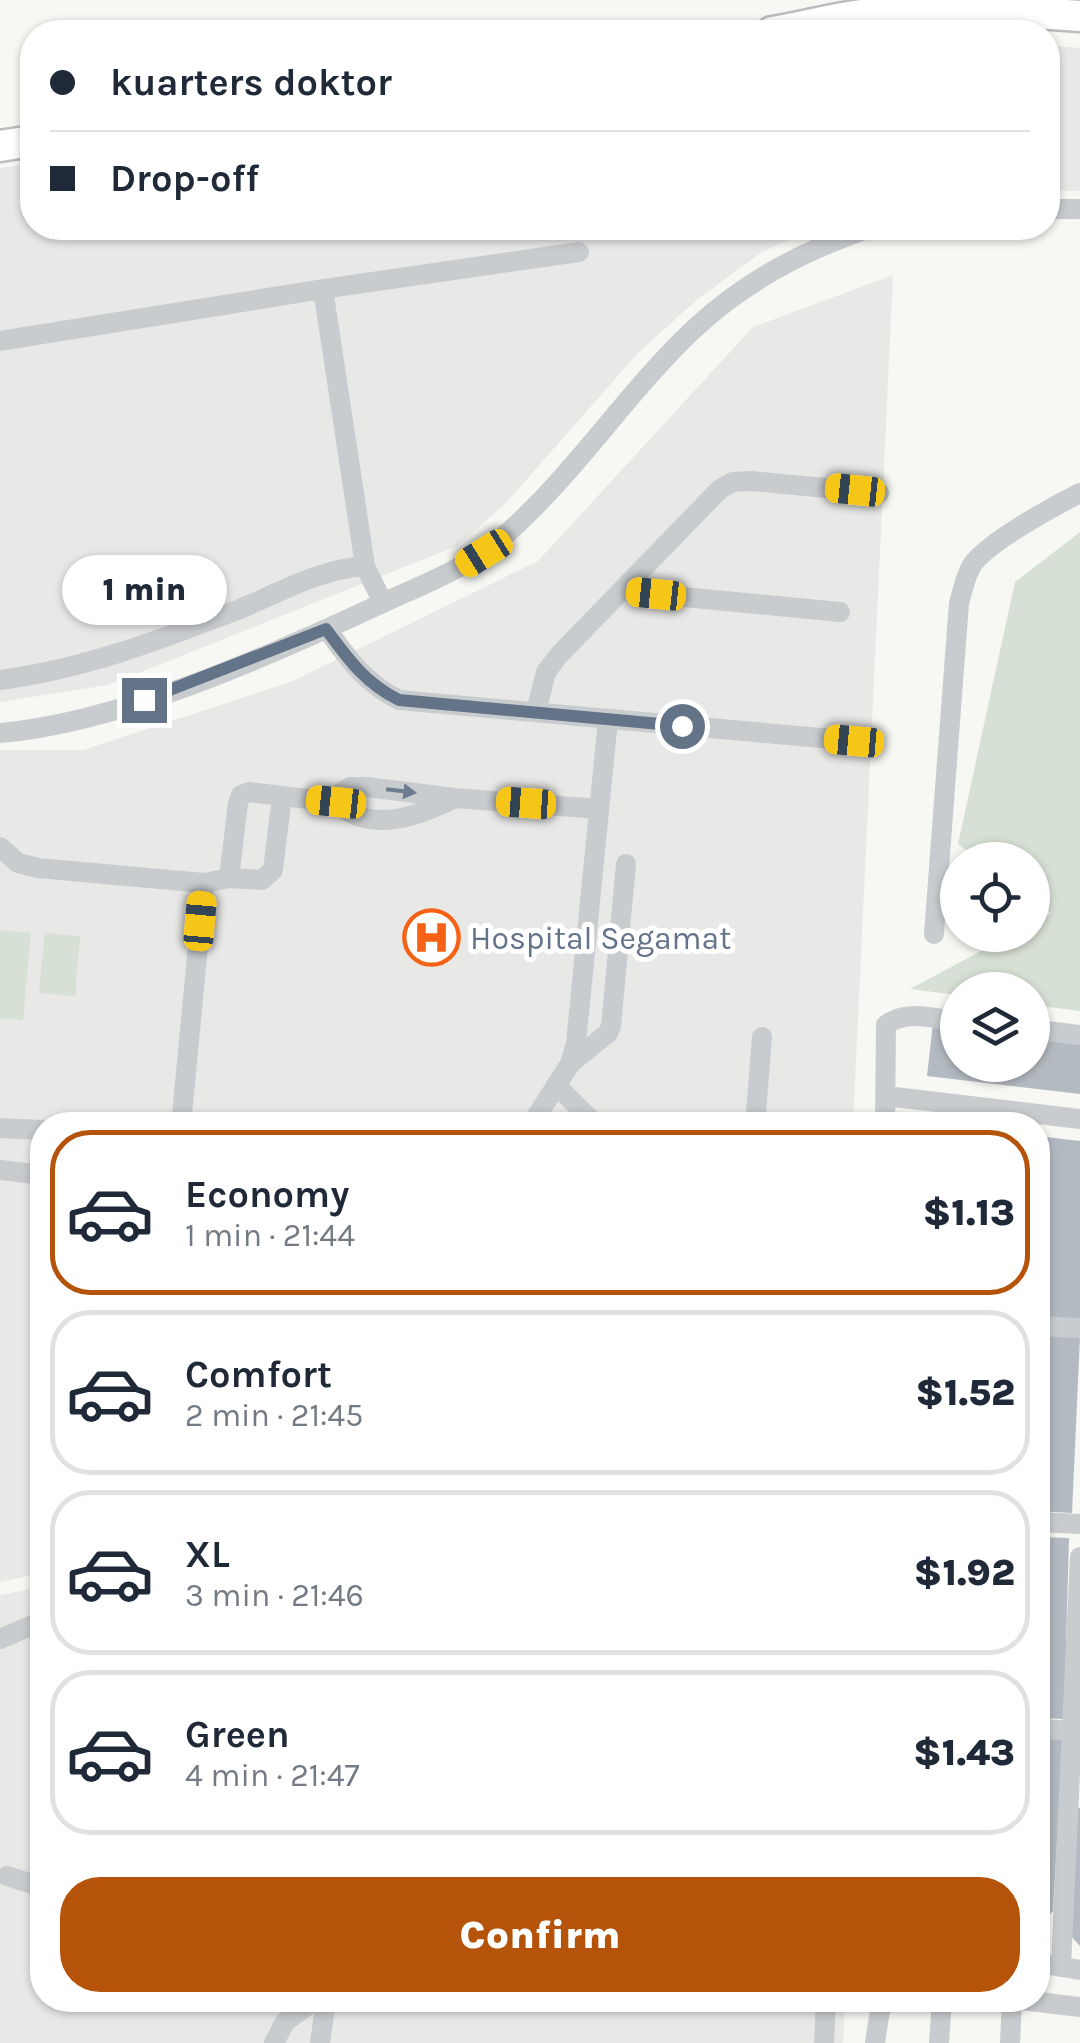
<!DOCTYPE html>
<html lang="en">
<head>
<meta charset="utf-8">
<style>
	body { margin:0; font-family:Karla,sans-serif; background:#f2f2f3; color:#1f2937; height:100vh; display:flex; flex-direction:column; font-size:38px; white-space:nowrap }
	* { box-sizing:border-box; margin:0 }
	p { font-size:32px; color:#747a83 }
	.icon { flex:none; width:55px; height:55px; fill:none; stroke:currentColor; stroke-width:2; stroke-linecap:round; stroke-linejoin:round }
	.map { position:relative; flex:1; overflow:hidden }
	.details { position:absolute; left:30px; top:1112px; width:1020px; height:900px; display:flex; flex-direction:column; background:#fff; border-radius:40px; box-shadow:0 2px 8px #0004 }
	.details>* { flex:none }
	.guide { position:absolute; left:20px; top:20px; width:1040px; height:220px; border-radius:40px; box-shadow:0 2px 8px #0004; display:grid; align-content:center; height:220px; padding:0 30px; background:#fff }
	.tools { position:absolute; left:940px; top:842px; display:grid; gap:20px }
	.tools a { display:grid; place-items:center; width:110px; height:110px; border-radius:50%; background:#fff; box-shadow:0 2px 8px #0004; font-size:50px }
	.end { position:absolute; width:45px; height:45px; margin:-22px; border:12px solid #637388; background:#fff; box-shadow:0 0 0 5px #fff }
	.from { border-radius:50% }
	.bubble { position:absolute; height:70px; border-radius:35px; background:#fff; box-shadow:0 2px 8px #0004; font-size:32px; font-weight:800; line-height:70px; text-align:center }
	.car { position:absolute; width:30px; height:60px; margin:-30px -15px; border-radius:12px; box-shadow:0 0 8px 2px #0007; background:linear-gradient(#f5c518 24%,#345 0 40%,#f5c518 0 76%,#345 0 86%,#f5c518 0) }
	.guide b { display:flex; align-items:center; gap:35px; height:95px; font-size:38px }
	.guide b+b { border-top:2px solid #e0e1e3 }
	.guide i { width:25px; height:25px; background:#1f2937 }
	ul { padding:18px 0 0; list-style:none }
	li { display:flex; align-items:center; gap:30px; height:165px; margin:0 20px 15px; padding:0 10px; border:5px solid #e0e1e3; border-radius:40px }
	li div { flex:1 }
	li b { display:block; font-size:38px }
	li em { font-style:normal; font-weight:800 }
	li.current { border-color:#b45309 }
	li>.icon { width:90px; height:90px; stroke-width:1.5 }
	.cta { display:flex; gap:20px; margin-top:auto; padding:20px 30px }
	.cta a { flex:1; height:115px; border-radius:40px; background:#b45309; color:#fff; font-size:40px; font-weight:800; line-height:115px; text-align:center }
	.map>svg:first-child { display:block }
	.built { fill:#e8e8e7 }
	.green { fill:#d7e0d4 }
	.building { fill:#b3bac1 }
	.lines { fill:none; stroke-linecap:round; stroke-linejoin:round }
	.highway-casing { stroke:#babdc0; stroke-width:35 }
	.minor { stroke:#c9cccf; stroke-width:20 }
	.highway { stroke:#fff; stroke-width:30 }
	.oneway { fill:#6d7c8f }
	.route { stroke:#637388; stroke-width:12 }
	.labels { text-anchor:middle; stroke-width:10; stroke-linejoin:round; paint-order:stroke }
	.poi-label { font-size:32px; fill:#637388; stroke:#fff; text-anchor:start }
</style>
</head>
<body>
<div class="map">
<svg width="1080" height="2043" viewBox="0 0 1080 2043">
	<rect width="100%" height="100%" fill="#f7f7f3"/>
	<g class="built">
		<polygon points="1048,45 1080,48 1080,191 1048,191"/>
		<polygon points="32,163 32,228 814,228 762,252 699,298 638,353 505,504 457,546 108,685 0,702 0,168"/>
		<polygon points="893,275 853,1125 42,1125 42,1573 0,1582 0,750 83,750 293,681 538,561 753,327"/>
		<polygon points="42,1587 42,2000 845,2000 843,2043 0,2043 0,1595"/>
	</g>
	<g class="green">
		<polygon points="1080,532 1080,1011 1033,1005 1032,990 958,990 957,995 910,989 1011,935 1032,935 1033,923 1051,913 1033,899 1032,860 980,860 958,844 1015,582"/>
		<polygon points="0,930 31,933 23,1020 0,1018"/>
		<polygon points="45,933 80,936 75,996 39,993"/>
	</g>
	<g class="building">
		<polygon points="933,1023 958,1026 958,1065 1032,1065 1032,1034 1080,1040 1080,1094 927,1076"/>
		<polygon points="1038,1136 1080,1141 1080,1320 1038,1317"/>
		<polygon points="1038,1335 1080,1337 1072,1513 1038,1511"/>
		<polygon points="1038,1537 1069,1538 1064,1719 1038,1718"/>
		<polygon points="1038,1736 1063,1738 1053,1911 1038,1927"/>
		<polygon points="1077,1808 1080,1808 1080,1946 1070,1935"/>
	</g>
	<g class="lines">
		<defs>
			<g id="highway">
				<path d="M 772,32 C 805,27 837,17 871,14 C 941,7 1010,11 1080,16"/>
				<polyline points="0,146 32,141"/>
			</g>
		</defs>
		<use href="#highway" class="highway-casing"/>
		<g class="minor">
			<polyline points="1048,209 1080,209"/>
			<polyline points="323,289 365,566 383,603"/>
			<polyline points="0,341 323,289 579,252"/>
			<polyline points="622,591 840,612"/>
			<path d="M 327,629 C 348,659 365,683 399,700 L 854,741"/>
			<path d="M 0,680 C 83,669 157,641 235,611 C 277,594 319,569 365,566"/>
			<polyline points="536,712 546,672 559,655 720,489 733,482 751,481 879,493"/>
			<path d="M 0,733 C 118,723 264,658 372,608 C 418,586 466,570 504,536 C 575,474 626,393 694,329 C 745,281 804,250 870,228"/>
			<path d="M 455,798 C 419,816 370,835 335,802 L 340,793 L 350,787 L 367,787 L 455,798 L 598,809"/>
			<polyline points="0,847 18,863 38,868 204,883 229,878 262,880 273,870 282,796 335,802"/>
			<polyline points="229,878 238,803 241,795 249,792 282,796"/>
			<path d="M 934,934 L 959,603 C 963,590 965,577 972,565 C 988,542 1054,506 1080,493"/>
			<polyline points="1032,1029 1080,1035"/>
			<polyline points="571,1063 608,1033 611,1026 626,864"/>
			<polyline points="556,1085 596,1125"/>
			<polyline points="886,1096 1080,1119"/>
			<polyline points="181,1125 204,883"/>
			<polyline points="531,1125 570,1064 576,1043 608,720"/>
			<polyline points="755,1125 762,1037"/>
			<path d="M 885,1125 L 886,1025 C 905,1009 934,1019 958,1021"/>
			<polyline points="0,1128 42,1130"/>
			<polyline points="0,1170 42,1175"/>
			<polyline points="1038,1326 1080,1328"/>
			<polyline points="1038,1522 1080,1524"/>
			<polyline points="0,1639 42,1621"/>
			<polyline points="1038,1729 1080,1731"/>
			<polyline points="7,1876 42,1887"/>
			<polyline points="1038,1963 1080,1970"/>
			<polyline points="1061,1967 1080,1557"/>
			<polyline points="1022,2000 1080,2007"/>
			<polyline points="274,2043 285,2022 315,2000"/>
			<polyline points="320,2043 326,2000"/>
			<polyline points="824,2043 826,2000"/>
			<polyline points="875,2043 880,2010 888,2000"/>
			<polyline points="939,2043 942,2000"/>
			<polyline points="1010,2043 1012,2000"/>
		</g>
		<use href="#highway" class="highway"/>
	</g>
	<defs><path id="oneway-solid" d="M-6-.8H1V-3.2L6.5 0L1 3.2V.8H-6Z" transform="scale(2.5)"/></defs>
	<use class="oneway" href="#oneway-solid" transform="translate(401 791) rotate(7)"/>
	<g class="lines">
		<path class="route" d="M 144,700 L 326,629 C 348,659 365,683 399,700 L 682,726"/>
	</g>
	<defs>
		<symbol id="hospital-ring" viewBox="-11 -11 22 22"><circle r="9.5" fill="#fff" stroke="#f56215" stroke-width="1.5"/><path d="M-5-5h3v3.5h4V-5h3V5h-3V1.5h-4V5h-3Z" fill="#f56215"/></symbol>
	</defs>
	<g fill-rule="evenodd">
		<use href="#hospital-ring" x="400" y="906" width="63" height="63"/>
	</g>
	<g class="labels">
		<g class="poi-label">
			<text x="470" y="949">Hospital Segamat</text>
		</g>
	</g>
</svg>
<div class="tools">
<a><svg class="icon" aria-label="locate" viewBox="0 0 24 24"><circle cx="12" cy="12" r="6"/><path d="M12 2v4M12 18v4M2 12h4M18 12h4"/></svg></a>
<a><svg class="icon" aria-label="layers" viewBox="0 0 24 24"><path d="M12 4l9 5-9 5-9-5zM3 14l9 5 9-5"/></svg></a>
</div>
<i class="end from" style="left:682px;top:726px"></i>
<i class="end" style="left:144px;top:700px"></i>
<div class="bubble" style="left:62px;top:555px;width:165px">1 min</div>
<i class="car" style="left:855px;top:490px;rotate:276deg"></i>
<i class="car" style="left:484px;top:553px;rotate:238deg"></i>
<i class="car" style="left:656px;top:594px;rotate:276deg"></i>
<i class="car" style="left:854px;top:741px;rotate:275deg"></i>
<i class="car" style="left:336px;top:802px;rotate:276deg"></i>
<i class="car" style="left:526px;top:803px;rotate:274deg"></i>
<i class="car" style="left:200px;top:921px;rotate:5deg"></i>
<div class="guide">
<b><i class="from"></i>kuarters doktor</b>
<b><i></i>Drop-off</b>
</div>
<section class="details">
<ul>
<li class="current"><svg class="icon" aria-label="car" viewBox="0 0 24 24"><path d="M5 17H2v-5l4-1 3-4h7l3 4 3 1v5h-3M9 17h6M6 11h13"/><circle cx="7" cy="17" r="2"/><circle cx="17" cy="17" r="2"/></svg><div><b>Economy</b><p>1 min · 21:44</p></div><em>$1.13</em></li>
<li><svg class="icon" aria-label="car" viewBox="0 0 24 24"><path d="M5 17H2v-5l4-1 3-4h7l3 4 3 1v5h-3M9 17h6M6 11h13"/><circle cx="7" cy="17" r="2"/><circle cx="17" cy="17" r="2"/></svg><div><b>Comfort</b><p>2 min · 21:45</p></div><em>$1.52</em></li>
<li><svg class="icon" aria-label="car" viewBox="0 0 24 24"><path d="M5 17H2v-5l4-1 3-4h7l3 4 3 1v5h-3M9 17h6M6 11h13"/><circle cx="7" cy="17" r="2"/><circle cx="17" cy="17" r="2"/></svg><div><b>XL</b><p>3 min · 21:46</p></div><em>$1.92</em></li>
<li><svg class="icon" aria-label="car" viewBox="0 0 24 24"><path d="M5 17H2v-5l4-1 3-4h7l3 4 3 1v5h-3M9 17h6M6 11h13"/><circle cx="7" cy="17" r="2"/><circle cx="17" cy="17" r="2"/></svg><div><b>Green</b><p>4 min · 21:47</p></div><em>$1.43</em></li>
</ul>
<div class="cta"><a>Confirm</a></div>
</section>
</div>
</body>
</html>
